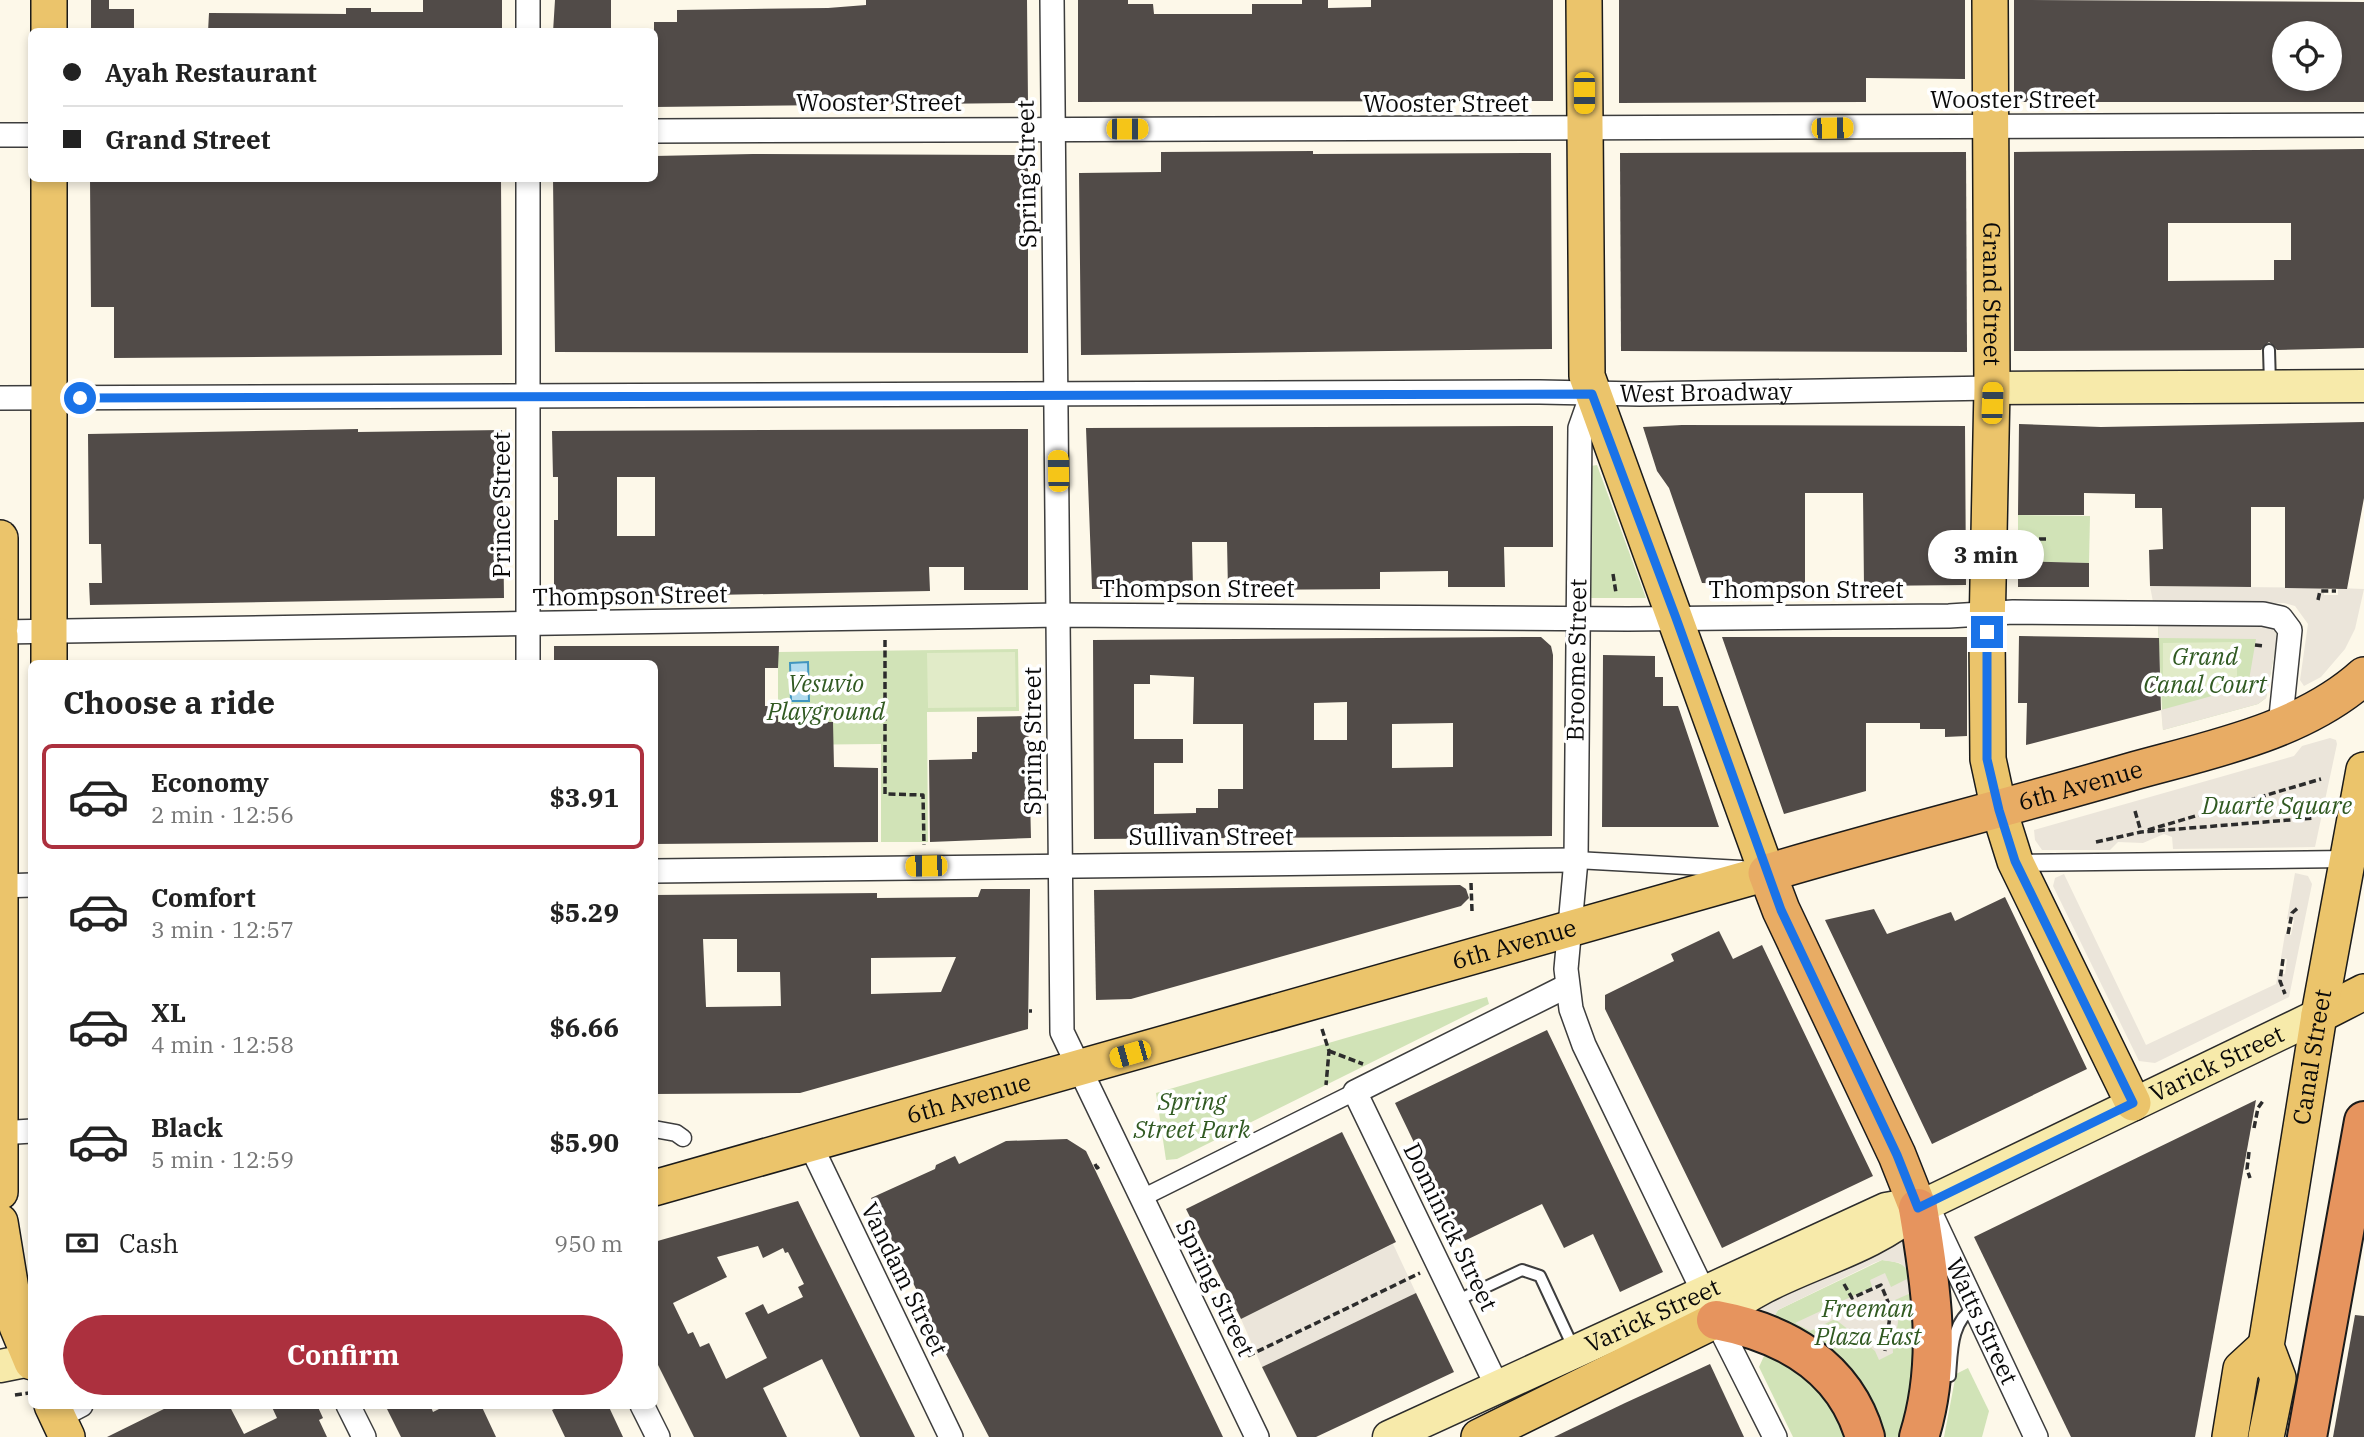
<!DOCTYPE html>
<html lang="en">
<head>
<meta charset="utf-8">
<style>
	body { margin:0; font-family:"IBM Plex Serif",serif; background:#f2f2f2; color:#222; height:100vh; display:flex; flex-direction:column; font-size:26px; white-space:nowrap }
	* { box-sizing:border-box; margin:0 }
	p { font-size:23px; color:#767676 }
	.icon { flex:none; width:38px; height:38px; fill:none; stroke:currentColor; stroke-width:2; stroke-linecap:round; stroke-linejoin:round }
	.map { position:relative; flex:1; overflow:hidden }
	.sheet { position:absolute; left:28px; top:660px; width:630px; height:749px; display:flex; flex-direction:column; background:#fff; border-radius:10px; box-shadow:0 4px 10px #0003 }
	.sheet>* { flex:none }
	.top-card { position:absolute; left:28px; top:28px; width:630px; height:154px; border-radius:10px; box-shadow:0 4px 10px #0003; display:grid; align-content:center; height:154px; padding:0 35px; background:#fff }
	.tools { position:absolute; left:2272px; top:21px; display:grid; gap:14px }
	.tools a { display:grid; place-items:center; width:70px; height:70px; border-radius:50%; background:#fff; box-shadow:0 4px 10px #0003; font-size:35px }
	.end { position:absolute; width:32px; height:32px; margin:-16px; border:9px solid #1a73e8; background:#fff; box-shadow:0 0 0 4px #fff }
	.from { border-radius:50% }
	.bubble { position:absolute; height:49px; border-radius:24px; background:#fff; box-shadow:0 4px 10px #0003; font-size:23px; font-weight:700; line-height:49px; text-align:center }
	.car { position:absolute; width:21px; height:42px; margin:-21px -10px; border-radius:9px; box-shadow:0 0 5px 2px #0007; background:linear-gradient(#f5c518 24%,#345 0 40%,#f5c518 0 76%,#345 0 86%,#f5c518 0) }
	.top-card b { display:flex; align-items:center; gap:24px; height:66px; font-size:26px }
	.top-card b+b { border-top:2px solid #e0e0e0 }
	.top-card i { width:18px; height:18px; background:#222 }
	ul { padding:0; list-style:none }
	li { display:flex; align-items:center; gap:21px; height:105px; margin:0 14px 10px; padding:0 21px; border:4px solid transparent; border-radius:10px }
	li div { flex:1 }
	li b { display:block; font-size:26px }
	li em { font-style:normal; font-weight:700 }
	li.current { border-color:#ac303e }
	li>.icon { width:63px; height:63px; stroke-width:1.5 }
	h2 { padding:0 35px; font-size:32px; line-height:84px }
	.pay { display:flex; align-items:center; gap:18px; height:77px; padding:0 35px; font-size:26px }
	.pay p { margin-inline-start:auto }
	.button { display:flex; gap:14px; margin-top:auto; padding:14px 35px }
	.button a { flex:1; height:80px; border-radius:42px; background:#ac303e; color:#fff; font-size:28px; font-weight:700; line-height:80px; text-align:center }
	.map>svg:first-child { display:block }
	.green { fill:#d1e3b7 }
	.pitch { fill:#e1ebc8 }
	.plaza { fill:#ebe5da }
	.water { fill:#b3dcef; stroke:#4195bf; stroke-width:2 }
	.building { fill:#514b48; fill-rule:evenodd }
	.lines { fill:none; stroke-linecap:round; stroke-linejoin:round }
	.service-casing { stroke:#3d3d3d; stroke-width:14 }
	.pedestrian-casing { stroke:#3d3d3d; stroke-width:19 }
	.minor-casing { stroke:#3d3d3d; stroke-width:26 }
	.secondary-casing { stroke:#2c2c2c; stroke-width:35 }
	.primary-casing { stroke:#1b1b1b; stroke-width:38 }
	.trunk-casing { stroke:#1b1b1b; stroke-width:40 }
	.motorway-casing { stroke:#1b1b1b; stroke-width:42 }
	.path { stroke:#2c2c2c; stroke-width:3.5; stroke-dasharray:7 3.5; stroke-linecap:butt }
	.service { stroke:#fff; stroke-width:10 }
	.pedestrian { stroke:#fff; stroke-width:16 }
	.minor { stroke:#fff; stroke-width:23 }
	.secondary { stroke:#f7eaaa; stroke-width:32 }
	.primary { stroke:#ebc46b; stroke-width:35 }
	.trunk { stroke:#e8ac64; stroke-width:37 }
	.motorway { stroke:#e6945e; stroke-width:38 }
	.route { stroke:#1a73e8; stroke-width:9 }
	.labels { text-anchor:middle; stroke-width:7; stroke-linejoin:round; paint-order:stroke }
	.street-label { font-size:24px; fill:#0a0a0a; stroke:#fff }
	.park-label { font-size:24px; font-style:italic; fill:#315a22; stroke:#fff }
</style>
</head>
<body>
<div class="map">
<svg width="2364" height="1437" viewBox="0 0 2364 1437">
	<rect width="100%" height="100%" fill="#fdf8e9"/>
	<g class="green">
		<polygon points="1597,465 1646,598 1587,598 1591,466"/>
		<polygon points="2018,515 2090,516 2089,563 2018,561"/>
		<polygon points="2158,625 2274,629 2277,638 2266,698 2258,704 2163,730"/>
		<polygon points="1018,649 1019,711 927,712 928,842 881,842 881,744 778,745 778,652"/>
		<polygon points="1487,997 1489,1004 1177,1159 1166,1160 1156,1093"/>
		<path d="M 1882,1260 C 1893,1261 1906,1263 1911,1273 C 1928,1309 1911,1396 1907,1437 L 1872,1437 L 1774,1316 L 1778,1310 Z"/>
		<polygon points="1764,1356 1776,1356 1800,1364 1854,1437 1793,1437 1759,1367"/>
		<polygon points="1968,1368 1989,1411 1982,1437 1944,1437 1956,1374"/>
	</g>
	<g class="pitch">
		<polygon points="2237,642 2237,687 2163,688 2163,643"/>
		<polygon points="1015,652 1016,707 928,708 927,653"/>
	</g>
	<g class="plaza">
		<polygon points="2150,586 2324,588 2324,595 2338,595 2338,588 2364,589 2355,629 2345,649 2321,677 2304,686 2300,680 2308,624 2295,606 2284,603 2153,602"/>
		<polygon points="2158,625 2260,625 2274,629 2277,638 2266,698 2258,704 2163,730 2161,710 2248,686 2256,639 2159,638"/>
		<polygon points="2330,738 2336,740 2337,744 2315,847 2173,849 2172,837 2164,834 2143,843 2118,842 2110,850 2042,850 2035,840 2034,830 2294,756 2302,746"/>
		<polygon points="2295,873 2308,876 2312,884 2289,997 2155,1063 2139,1061 2053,886 2055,878 2064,874 2146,1045 2276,984 2278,973 2285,974 2287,959 2281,958 2285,934 2291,935 2294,920 2287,919"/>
		<polygon points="1900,1236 1905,1239 1911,1273 1900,1263 1882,1260 1874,1263 1778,1310 1774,1317 1775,1321 1741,1305"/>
		<polygon points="1393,1244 1416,1293 1262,1367 1241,1319"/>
		<polygon points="1885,1273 1891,1287 1907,1279 1911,1293 1895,1300 1895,1316 1899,1317 1896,1333 1892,1333 1893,1353 1879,1360 1875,1351 1835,1319 1810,1331 1795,1323 1872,1287 1870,1280"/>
	</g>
	<polygon class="water" points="808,662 809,701 791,701 790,663"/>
	<g class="building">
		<polygon points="91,0 109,0 109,9 134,9 134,32 91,32"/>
		<polygon points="423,0 502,0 502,32 208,32 209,13 346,14 346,8 371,8 371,12 423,12"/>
		<polygon points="555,0 611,0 611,32 553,32"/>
		<polygon points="866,0 1027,0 1028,103 654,107 654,22 677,22 677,10 828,8 866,5"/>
		<polygon points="1078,0 1128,0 1128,4 1153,4 1154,14 1252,14 1252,4 1302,4 1302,0 1328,0 1328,8 1371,7 1371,0 1553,0 1553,101 1078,102"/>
		<polygon points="1619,0 1965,0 1965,79 1866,78 1866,102 1619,103"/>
		<path d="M 2014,0 L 2364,2 L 2364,102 L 2014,102 ZM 2284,33 L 2329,33 L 2329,79 L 2284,79 Z"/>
		<path d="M 2364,149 L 2364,348 L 2277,350 L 2269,342 L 2261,350 L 2014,351 L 2014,152 ZM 2168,223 L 2291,223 L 2291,260 L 2274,260 L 2274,280 L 2168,281 Z"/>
		<polygon points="1313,151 1313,154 1551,153 1552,349 1081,355 1079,173 1161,172 1161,152"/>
		<polygon points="1966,152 1967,352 1621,351 1620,153"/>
		<polygon points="753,154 1028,155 1028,353 555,352 553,178 654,178 654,156"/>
		<polygon points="90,178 501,178 502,355 114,358 114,307 91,307"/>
		<polygon points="2364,422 2364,498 2347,589 2285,588 2285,507 2251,507 2251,587 2150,586 2149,550 2163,549 2162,508 2135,508 2135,494 2084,493 2084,515 2018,515 2019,424 2101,427"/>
		<polygon points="1682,425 1965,426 1966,585 1864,586 1863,493 1805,493 1805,586 1702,583 1669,488 1657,471 1643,427"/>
		<polygon points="1553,426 1553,547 1504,547 1505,587 1448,587 1448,571 1380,572 1380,589 1228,590 1227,542 1192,542 1193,589 1092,589 1086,428"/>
		<polygon points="358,429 358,432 502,430 504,598 90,605 89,583 102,583 101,544 89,544 88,434"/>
		<path d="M 1028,429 L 1028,590 L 964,590 L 964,567 L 929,567 L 930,591 L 554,598 L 554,520 L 558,520 L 558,477 L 553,477 L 552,431 ZM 617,477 L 655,477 L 655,536 L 617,536 Z"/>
		<polygon points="2018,561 2089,563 2089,587 2018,587"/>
		<polygon points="2019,636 2159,638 2161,710 2026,745 2027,703 2018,703"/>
		<path d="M 1541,637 L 1551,646 L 1553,655 L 1552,836 L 1094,839 L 1093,640 ZM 1150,675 L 1194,677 L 1193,724 L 1243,724 L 1243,789 L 1218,789 L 1218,808 L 1196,808 L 1196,813 L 1154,814 L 1154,763 L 1183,763 L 1183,739 L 1134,739 L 1134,684 L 1150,684 ZM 1347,702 L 1347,740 L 1314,740 L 1314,703 ZM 1453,723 L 1453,767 L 1392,768 L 1392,724 Z"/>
		<polygon points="1722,637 1967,637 1967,736 1945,737 1945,729 1920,729 1920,723 1866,723 1866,791 1784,814"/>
		<polygon points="554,646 779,646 778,668 765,668 765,706 778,706 778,722 833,722 834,767 878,768 878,842 654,844 654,663 554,663"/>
		<polygon points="1603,655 1655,656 1655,677 1663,677 1663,706 1678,706 1719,827 1602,827"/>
		<polygon points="1028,716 1031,838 930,842 929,760 972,759 972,752 977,752 977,717"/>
		<polygon points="1460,885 1466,889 1469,898 1461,906 1131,999 1096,1000 1094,890"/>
		<path d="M 981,889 L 1030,889 L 1028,1029 L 800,1093 L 654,1094 L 654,895 L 877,893 L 877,898 L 978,897 ZM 703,939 L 737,939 L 737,972 L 780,972 L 781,1006 L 706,1007 ZM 956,957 L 941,992 L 871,994 L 871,958 Z"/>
		<polygon points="2005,897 2087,1069 1932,1144 1825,920 1874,909 1887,934 1951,912 1955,921"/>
		<polygon points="1719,931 1733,959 1762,945 1873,1176 1722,1248 1605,1009 1605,995 1674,961 1671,954"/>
		<polygon points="1547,1030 1663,1272 1620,1292 1593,1234 1564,1248 1542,1204 1462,1242 1395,1103"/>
		<polygon points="2256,1100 2195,1437 2071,1437 1974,1237"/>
		<polygon points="1342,1132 1396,1242 1241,1319 1186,1209"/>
		<polygon points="1067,1139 1086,1151 1223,1437 989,1437 920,1304 923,1303 871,1198 935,1169 936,1165 955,1156 959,1164 1006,1141"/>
		<path d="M 798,1201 L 815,1236 L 915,1437 L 860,1437 L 822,1359 L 763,1388 L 787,1437 L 694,1437 L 654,1357 L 654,1242 ZM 758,1246 L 763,1258 L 783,1248 L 785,1253 L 788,1252 L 804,1284 L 798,1287 L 803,1297 L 768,1314 L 763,1304 L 745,1313 L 767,1358 L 726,1379 L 709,1343 L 700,1347 L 693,1332 L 688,1334 L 673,1303 L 727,1277 L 717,1257 Z"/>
		<polygon points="1416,1293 1454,1372 1316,1437 1297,1437 1262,1367"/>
		<polygon points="2355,1315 2364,1316 2364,1437 2333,1437"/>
		<polygon points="1710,1364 1744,1437 1554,1437 1625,1403"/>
		<polygon points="172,1405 229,1405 244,1434 277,1418 271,1405 317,1405 323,1418 319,1420 327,1437 107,1437"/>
		<polygon points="385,1405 430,1405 433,1412 447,1405 481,1405 496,1437 401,1437"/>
		<polygon points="562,1405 608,1405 623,1437 565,1437 552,1410"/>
	</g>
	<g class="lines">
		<defs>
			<g id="service">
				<polyline points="2269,350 2270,384"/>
				<polyline points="1456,1301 1522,1270 1540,1276 1574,1349"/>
				<path d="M 1950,1376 C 1952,1351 1951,1321 1975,1307"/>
			</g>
			<g id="pedestrian">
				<polyline points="1576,860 1741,869"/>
				<polyline points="2017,863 2347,859"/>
				<polyline points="654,1129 676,1133 683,1138"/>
				<polyline points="1142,1198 1355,1092"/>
			</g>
			<g id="minor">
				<polyline points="528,0 528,32"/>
				<polyline points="1052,0 1062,1032 1257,1437"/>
				<polyline points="654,131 2364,125"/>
				<polyline points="0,135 32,135"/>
				<polyline points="1592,394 1580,428 1576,860 1566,969 1571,1009 1584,1045 1704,1293"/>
				<path id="s1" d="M 0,398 L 1540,392 L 1640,394 L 1992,388"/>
				<polyline points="0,632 1060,615 1628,619 1949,616 2013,612 2263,614 2281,618 2290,630 2280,726"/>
				<polyline points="528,663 528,178"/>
				<polyline points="654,871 1576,860"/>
				<polyline points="0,886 32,885"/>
				<polyline points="0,1133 32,1131"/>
				<polyline points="810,1144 951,1437"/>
				<path id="s2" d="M 1930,1212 L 2036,1437"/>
				<polyline points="1716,1320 1775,1437"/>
				<polyline points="1497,1386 1355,1092 1567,986"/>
				<polyline points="348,1405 364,1437"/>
				<polyline points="642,1405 658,1437"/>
				<polyline points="58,1417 81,1405"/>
			</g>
			<g id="secondary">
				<polyline points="1992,388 2364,386"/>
				<path id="s3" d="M 1716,1320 C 1773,1267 1859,1260 1918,1208 L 2319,1015"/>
				<polyline points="0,1366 30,1360"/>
				<path id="s4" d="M 1389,1437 L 1886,1209 L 1903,1206 L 1916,1208"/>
			</g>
			<g id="primary">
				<polyline points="49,0 49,32"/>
				<path id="s5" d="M 1990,0 L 1992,388 L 1987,632 L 1988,759 L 1999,810 L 2015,861 L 2133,1103"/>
				<polyline points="49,178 49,663"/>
				<polyline points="0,538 0,626"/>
				<polyline points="0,636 0,1192"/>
				<polyline points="2319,1015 2364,992"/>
				<path id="s6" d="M 654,1188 L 1767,873 L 1587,376 L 1584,0"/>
				<polyline points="0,1222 17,1326 32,1362"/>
				<polyline points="52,1405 67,1437"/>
				<polyline points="1479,1437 1716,1320"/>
				<polyline points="2230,1437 2241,1369 2266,1346"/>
				<path id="s7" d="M 2266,1437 L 2278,1378 L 2266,1346 L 2319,1015 L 2364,770"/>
			</g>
			<g id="trunk">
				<path id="s8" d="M 1918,1208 L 1897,1155 L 1781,910 L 1767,873 C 1888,837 2010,807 2130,772 C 2209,750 2302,732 2364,676"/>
			</g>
			<g id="motorway">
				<path d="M 1918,1208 C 1931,1285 1943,1361 1919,1437"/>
				<path d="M 1716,1320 C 1785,1333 1845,1367 1865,1437"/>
				<polyline points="2307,1437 2364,1121"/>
			</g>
		</defs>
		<use href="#service" class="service-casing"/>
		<use href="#pedestrian" class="pedestrian-casing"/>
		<use href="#minor" class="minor-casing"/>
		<use href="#secondary" class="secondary-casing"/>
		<use href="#primary" class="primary-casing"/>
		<use href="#trunk" class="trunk-casing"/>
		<use href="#motorway" class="motorway-casing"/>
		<g class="path">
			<polyline points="2018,539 2046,539"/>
			<polyline points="1613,574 1616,593"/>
			<polyline points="2318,600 2320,591 2336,591"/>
			<polyline points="885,640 885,794 923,795 924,845"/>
			<polyline points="2255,645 2265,646"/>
			<polyline points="2135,811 2141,832"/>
			<polyline points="2148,830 2321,779"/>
			<polyline points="2096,842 2141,832 2314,818"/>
			<polyline points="1471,883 1472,911"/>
			<polyline points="2288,934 2292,913 2299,907"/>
			<polyline points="2283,959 2280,981 2285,994"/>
			<polyline points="1029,1011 1032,1011"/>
			<polyline points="1322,1029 1329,1051 1326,1085"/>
			<polyline points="1329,1051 1363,1064"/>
			<polyline points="2254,1128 2258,1108 2263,1101"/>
			<polyline points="2249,1152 2247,1169 2250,1178"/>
			<polyline points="1095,1164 1097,1168 1100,1166"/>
			<polyline points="1844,1284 1852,1298 1881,1285 1891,1309 1885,1351"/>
			<polyline points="1248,1356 1420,1273"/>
			<polyline points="15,1395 29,1393"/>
		</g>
		<use href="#service" class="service"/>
		<use href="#pedestrian" class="pedestrian"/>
		<use href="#minor" class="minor"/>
		<use href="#secondary" class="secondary"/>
		<use href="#primary" class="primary"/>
		<use href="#trunk" class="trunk"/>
		<use href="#motorway" class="motorway"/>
	</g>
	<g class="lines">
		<polyline class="route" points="80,398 1592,394 1676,618 1781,910 1897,1155 1918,1208 2133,1103 2015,861 1999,810 1987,759 1987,632"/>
	</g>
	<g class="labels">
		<g class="street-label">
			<text x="2013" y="108">Wooster Street</text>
			<text x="879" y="111">Wooster Street</text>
			<text x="1446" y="112">Wooster Street</text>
			<text transform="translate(1027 174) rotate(-91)" y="8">Spring Street</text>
			<text dy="8" stroke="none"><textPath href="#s5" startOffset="294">Grand Street</textPath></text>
			<text dy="8" stroke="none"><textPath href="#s1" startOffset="1706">West Broadway</textPath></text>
			<text transform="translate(502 505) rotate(-90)" y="8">Prince Street</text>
			<text x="1197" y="597">Thompson Street</text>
			<text x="1806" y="598">Thompson Street</text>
			<text transform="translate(630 596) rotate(-1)" y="8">Thompson Street</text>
			<text transform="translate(1577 660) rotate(-89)" y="8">Broome Street</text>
			<text transform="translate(1033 741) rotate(-90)" y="8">Spring Street</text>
			<text dy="8" stroke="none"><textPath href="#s8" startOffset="693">6th Avenue</textPath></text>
			<text x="1211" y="845">Sullivan Street</text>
			<text dy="8" stroke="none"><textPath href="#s6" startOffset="894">6th Avenue</textPath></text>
			<text dy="8" stroke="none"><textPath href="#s7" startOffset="387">Canal Street</textPath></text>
			<text dy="8" stroke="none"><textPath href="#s3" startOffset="564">Varick Street</textPath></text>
			<text dy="8" stroke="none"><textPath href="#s6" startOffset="327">6th Avenue</textPath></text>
			<text transform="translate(1450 1227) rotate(64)" y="8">Dominick Street</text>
			<text transform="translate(904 1279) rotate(64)" y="8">Vandam Street</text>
			<text transform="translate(1215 1288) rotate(64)" y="8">Spring Street</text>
			<text dy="8" stroke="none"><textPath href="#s4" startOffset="290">Varick Street</textPath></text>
			<text dy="8" stroke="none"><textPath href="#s2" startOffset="121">Watts Street</textPath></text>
		</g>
		<g class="park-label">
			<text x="2205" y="665">Grand<tspan x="2205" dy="28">Canal Court</tspan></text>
			<text x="826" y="692">Vesuvio<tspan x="826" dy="28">Playground</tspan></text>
			<text x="2277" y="814">Duarte Square</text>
			<text x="1192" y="1110">Spring<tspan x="1192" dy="28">Street Park</tspan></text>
			<text x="1868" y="1317">Freeman<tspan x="1868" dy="28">Plaza East</tspan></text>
		</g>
	</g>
</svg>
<div class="tools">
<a><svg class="icon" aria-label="locate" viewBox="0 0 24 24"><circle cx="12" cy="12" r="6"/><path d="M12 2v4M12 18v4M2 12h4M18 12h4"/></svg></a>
</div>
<i class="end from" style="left:80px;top:398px"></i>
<i class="end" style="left:1987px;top:632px"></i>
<div class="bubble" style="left:1928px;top:530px;width:116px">3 min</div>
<i class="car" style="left:1584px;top:93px;rotate:180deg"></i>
<i class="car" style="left:1832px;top:128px;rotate:89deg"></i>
<i class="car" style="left:1127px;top:129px;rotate:90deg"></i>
<i class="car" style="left:1992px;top:403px;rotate:2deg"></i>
<i class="car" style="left:1058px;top:471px;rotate:359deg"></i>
<i class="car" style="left:926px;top:866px;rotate:269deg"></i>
<i class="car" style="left:1130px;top:1054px;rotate:254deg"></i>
<div class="top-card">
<b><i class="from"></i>Ayah Restaurant</b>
<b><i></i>Grand Street</b>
</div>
<section class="sheet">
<h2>Choose a ride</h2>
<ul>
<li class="current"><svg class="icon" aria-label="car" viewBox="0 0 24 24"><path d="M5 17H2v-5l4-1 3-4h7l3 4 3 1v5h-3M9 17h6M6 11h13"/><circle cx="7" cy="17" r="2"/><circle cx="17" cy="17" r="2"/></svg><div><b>Economy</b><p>2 min · 12:56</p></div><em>$3.91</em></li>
<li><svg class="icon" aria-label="car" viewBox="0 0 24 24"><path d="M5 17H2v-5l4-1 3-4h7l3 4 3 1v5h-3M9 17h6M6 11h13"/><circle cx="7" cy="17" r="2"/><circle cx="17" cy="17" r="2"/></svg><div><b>Comfort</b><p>3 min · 12:57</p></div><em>$5.29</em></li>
<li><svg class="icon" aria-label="car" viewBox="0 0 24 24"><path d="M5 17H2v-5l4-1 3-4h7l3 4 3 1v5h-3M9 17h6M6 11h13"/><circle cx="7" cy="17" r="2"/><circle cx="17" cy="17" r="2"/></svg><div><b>XL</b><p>4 min · 12:58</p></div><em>$6.66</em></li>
<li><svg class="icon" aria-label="car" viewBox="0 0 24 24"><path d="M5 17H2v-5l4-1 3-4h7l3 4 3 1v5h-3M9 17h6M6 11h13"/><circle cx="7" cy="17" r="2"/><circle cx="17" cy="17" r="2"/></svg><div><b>Black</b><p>5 min · 12:59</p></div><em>$5.90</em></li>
</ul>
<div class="pay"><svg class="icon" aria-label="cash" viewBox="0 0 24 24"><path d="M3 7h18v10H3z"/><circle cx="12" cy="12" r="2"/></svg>Cash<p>950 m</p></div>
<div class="button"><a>Confirm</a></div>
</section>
</div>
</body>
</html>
